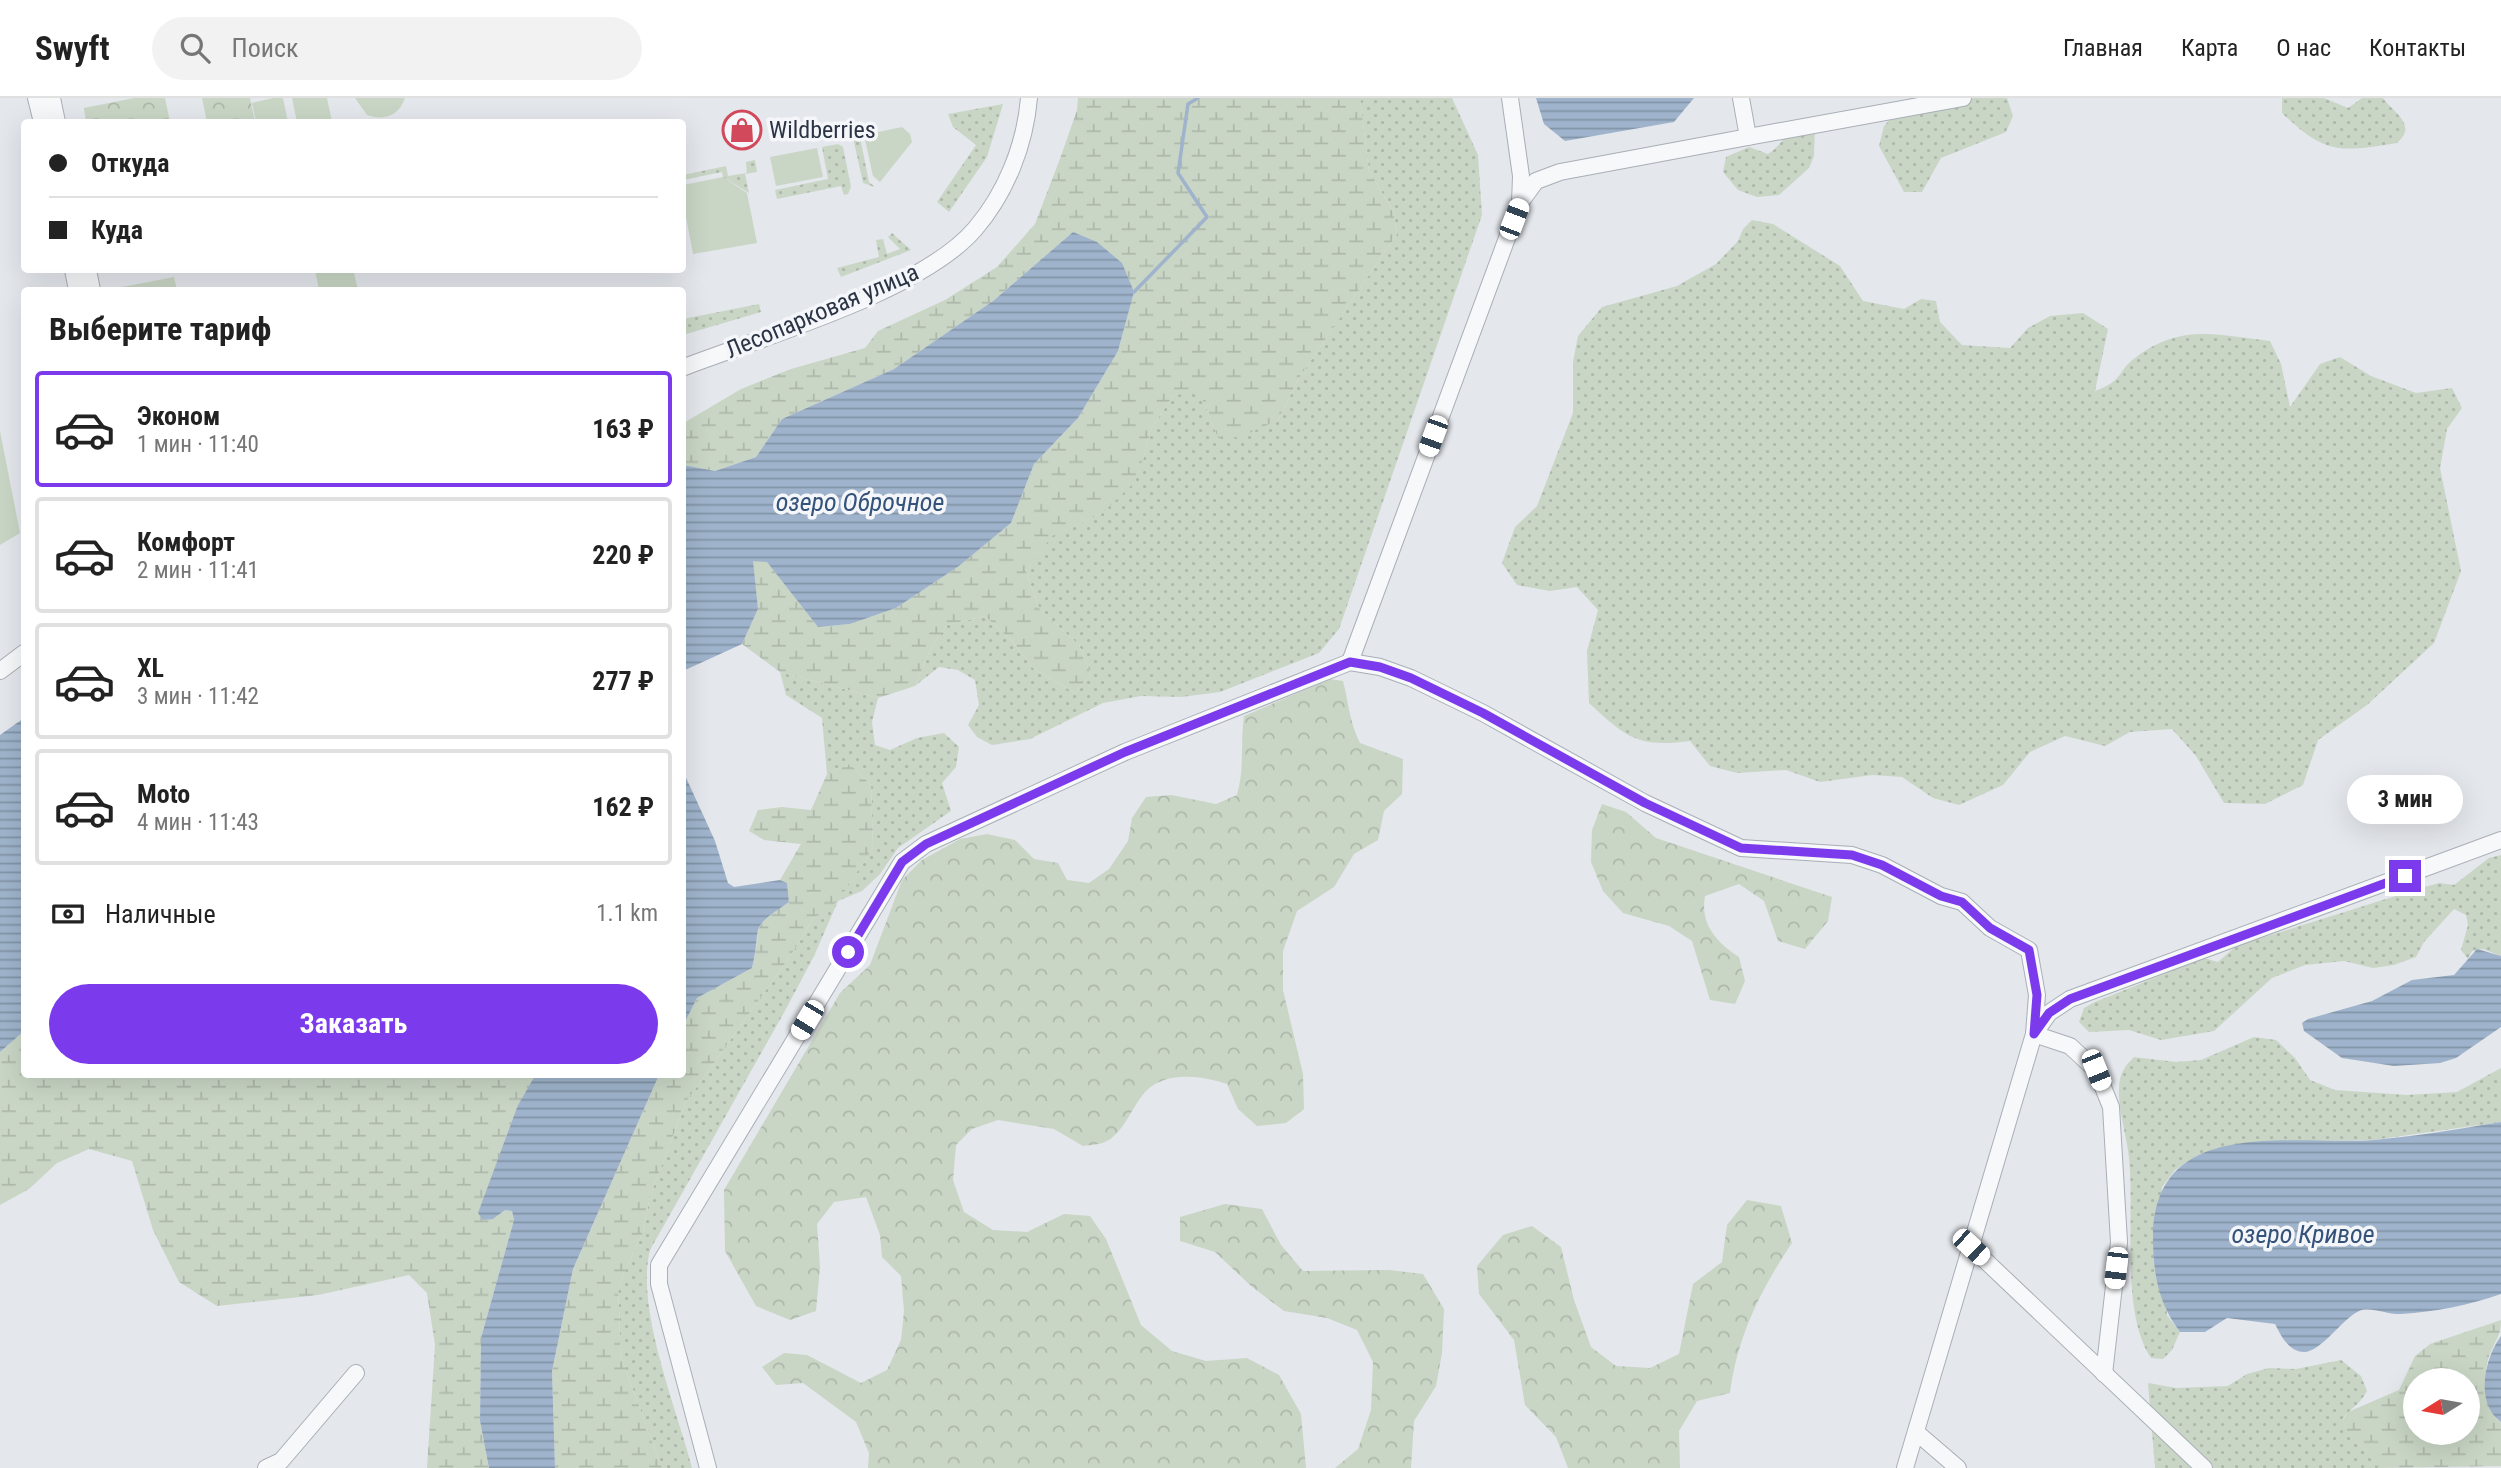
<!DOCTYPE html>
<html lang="ru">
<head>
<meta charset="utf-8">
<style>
	body { margin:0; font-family:"Roboto Condensed",sans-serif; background:#f2f2f2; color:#222; height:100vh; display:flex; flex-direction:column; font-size:26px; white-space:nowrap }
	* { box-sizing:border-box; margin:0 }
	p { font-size:23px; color:#767676 }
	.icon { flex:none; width:38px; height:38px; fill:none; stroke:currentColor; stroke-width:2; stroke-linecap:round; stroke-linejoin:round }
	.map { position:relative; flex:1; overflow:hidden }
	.details { position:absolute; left:21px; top:189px; width:665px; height:791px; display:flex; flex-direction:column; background:#fff; border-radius:7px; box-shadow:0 7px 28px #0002 }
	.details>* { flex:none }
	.top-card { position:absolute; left:21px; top:21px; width:665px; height:154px; border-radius:7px; box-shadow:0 7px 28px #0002; display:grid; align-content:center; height:154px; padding:0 28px; background:#fff }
	.needle { width:46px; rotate:259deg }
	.controls { position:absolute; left:2403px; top:1270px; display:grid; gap:14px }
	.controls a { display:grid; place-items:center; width:77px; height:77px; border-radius:50%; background:#fff; box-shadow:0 7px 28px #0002; font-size:35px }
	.end { position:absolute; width:32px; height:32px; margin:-16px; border:9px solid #7c3aed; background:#fff; box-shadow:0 0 0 4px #fff }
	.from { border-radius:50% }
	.bubble { position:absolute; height:49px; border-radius:24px; background:#fff; box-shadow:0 7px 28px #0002; font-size:23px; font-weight:700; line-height:49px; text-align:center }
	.car { position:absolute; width:21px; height:42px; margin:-21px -10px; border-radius:9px; box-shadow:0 0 5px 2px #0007; background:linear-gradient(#fff 24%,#345 0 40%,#fff 0 76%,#345 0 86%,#fff 0) }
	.top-card b { display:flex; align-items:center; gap:24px; height:66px; font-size:26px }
	.top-card b+b { border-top:2px solid #e0e0e0 }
	.top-card i { width:18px; height:18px; background:#222 }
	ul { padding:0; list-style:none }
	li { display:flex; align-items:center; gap:21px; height:116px; margin:0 14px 10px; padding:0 14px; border:4px solid #e0e0e0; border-radius:7px }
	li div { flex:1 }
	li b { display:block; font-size:26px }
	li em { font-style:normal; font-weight:700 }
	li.selected { border-color:#7c3aed }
	li>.icon { width:63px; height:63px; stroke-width:1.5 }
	h2 { padding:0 28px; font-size:32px; line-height:84px }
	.pay { display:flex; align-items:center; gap:18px; height:77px; padding:0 28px; font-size:26px }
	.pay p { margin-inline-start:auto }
	.action { display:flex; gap:14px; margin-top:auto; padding:14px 28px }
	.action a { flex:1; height:80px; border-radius:42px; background:#7c3aed; color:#fff; font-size:28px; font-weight:700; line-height:80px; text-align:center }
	header { display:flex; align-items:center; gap:42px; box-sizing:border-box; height:98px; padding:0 35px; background:#fff; border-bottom:2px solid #e0e0e0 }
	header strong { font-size:33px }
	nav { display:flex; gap:38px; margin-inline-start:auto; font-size:24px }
	.search { width:490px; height:63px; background:#f2f2f2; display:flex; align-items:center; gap:18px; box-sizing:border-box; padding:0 24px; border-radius:38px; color:#767676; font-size:26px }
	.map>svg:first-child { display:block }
	.grass { fill:url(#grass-dots) }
	.forest { fill:url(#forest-crowns) }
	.wetland { fill:url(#wetland-marsh); fill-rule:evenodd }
	.park { fill:#c9d6c5 }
	.water { fill:url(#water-rules) }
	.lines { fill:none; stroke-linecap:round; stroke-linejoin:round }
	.stream { stroke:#9fb4cc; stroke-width:3.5 }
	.minor-casing { stroke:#a9aeb7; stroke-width:18 }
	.minor { stroke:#f7f8fa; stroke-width:16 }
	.route { stroke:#7c3aed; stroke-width:9 }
	.labels { text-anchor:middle; stroke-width:7; stroke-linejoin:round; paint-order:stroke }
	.poi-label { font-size:24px; fill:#2b3445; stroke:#f4f6f9; text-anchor:start }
	.street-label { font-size:24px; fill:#2b3445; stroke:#f4f6f9 }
	.water-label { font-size:26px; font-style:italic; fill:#34527a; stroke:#f4f6f9 }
</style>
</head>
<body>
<header>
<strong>Swyft</strong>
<div class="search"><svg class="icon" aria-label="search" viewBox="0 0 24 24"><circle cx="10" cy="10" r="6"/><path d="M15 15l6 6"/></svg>Поиск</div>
<nav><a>Главная</a><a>Карта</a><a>О нас</a><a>Контакты</a></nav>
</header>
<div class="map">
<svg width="2501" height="1370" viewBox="0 0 2501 1370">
	<defs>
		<pattern id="grass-dots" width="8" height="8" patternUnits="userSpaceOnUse" patternTransform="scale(1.75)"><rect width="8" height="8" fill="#c9d6c5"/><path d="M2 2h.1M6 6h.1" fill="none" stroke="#adb8ab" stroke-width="1.8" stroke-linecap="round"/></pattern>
		<pattern id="forest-crowns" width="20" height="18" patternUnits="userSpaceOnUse" patternTransform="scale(1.75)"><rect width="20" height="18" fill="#c9d6c5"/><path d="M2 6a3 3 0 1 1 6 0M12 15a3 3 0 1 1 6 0" fill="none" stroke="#adb8ab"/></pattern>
		<pattern id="wetland-marsh" width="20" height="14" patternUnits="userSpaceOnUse" patternTransform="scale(1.75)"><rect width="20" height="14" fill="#c9d6c5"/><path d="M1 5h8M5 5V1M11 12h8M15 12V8" fill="none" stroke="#adb8ab"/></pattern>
		<pattern id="water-rules" width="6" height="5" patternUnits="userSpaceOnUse" patternTransform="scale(1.75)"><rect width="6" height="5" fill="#9fb4cc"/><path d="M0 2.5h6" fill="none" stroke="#8293a7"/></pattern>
	</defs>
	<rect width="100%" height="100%" fill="#e4e7ec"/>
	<g class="grass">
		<polygon points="1360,0 1452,0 1478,57 1482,117 1339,531 1319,555 1220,594 1181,599 1141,598 1103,605 1030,641 992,647 977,639 968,627 979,607 975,582 958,572 939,569 915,588 930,552 947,527 985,518 1012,543 1034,571 1075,595 1091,577 1079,547 1040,512 1026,473 1051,438 1101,416 1143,362 1151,331 1172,299 1198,289 1218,340 1278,322 1299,280 1397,136 1393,113 1369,73"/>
		<polygon points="1910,0 2007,0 2013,18 2006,34 1941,60 1922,94 1904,94 1879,48 1884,28"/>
		<path d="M 2282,0 L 2324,0 L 2348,10 L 2362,0 L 2383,0 C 2394,15 2418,27 2397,45 C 2339,54 2326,57 2282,15 Z"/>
		<polygon points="1003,6 987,59 949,114 937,104 976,47 953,29 948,16"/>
		<path d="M 1805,21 L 1815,26 L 1814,58 L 1809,70 L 1779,97 L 1757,99 L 1738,92 L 1723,74 L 1726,59 L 1749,49 L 1768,56 C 1784,46 1788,29 1805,21 Z"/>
		<polygon points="859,34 869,84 875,89 863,85 852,35"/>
		<polygon points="838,46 843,49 851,89 848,96 844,97 841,88 777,101 775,92 828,81 822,49"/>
		<polygon points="755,62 757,74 745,76 749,95 723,79 722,74 683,82 683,77 726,68 728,78 747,75 746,64"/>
		<path d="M 1752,122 L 1773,126 L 1840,168 L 1863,203 L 1904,211 L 1921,201 L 1936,203 L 1940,224 L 1962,247 L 2010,250 L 2028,230 L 2050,218 L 2083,215 L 2108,231 L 2095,293 C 2125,282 2116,274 2135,260 C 2181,225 2217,237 2270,243 L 2281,266 L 2290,309 L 2320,266 L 2340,259 L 2371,278 L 2416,295 L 2452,290 L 2462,310 L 2447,331 L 2440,370 L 2461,473 L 2434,545 L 2367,607 L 2318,642 L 2303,687 L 2265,706 L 2224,705 L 2196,658 L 2172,631 L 2130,634 L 2105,648 L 2065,638 L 2030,654 L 2003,687 L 1959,707 L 1933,700 L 1902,679 L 1872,677 L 1820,684 L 1786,672 L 1737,675 L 1710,668 L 1690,643 C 1637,650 1626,639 1589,605 L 1587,553 L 1598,512 L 1577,489 L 1550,493 L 1517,487 L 1502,465 L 1515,429 L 1537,408 L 1573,315 L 1573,264 L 1578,238 L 1602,209 L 1677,188 L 1716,166 L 1738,143 L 1743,131 Z"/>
		<polygon points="892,135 911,152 841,179 837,170 879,159 876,142 883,141 887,156 900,151 888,139"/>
		<polygon points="759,206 761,214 683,237 683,221"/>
		<path d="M 780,574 L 878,600 L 872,624 L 875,647 L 890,652 L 917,640 L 944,635 L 959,649 L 956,669 L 942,685 L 951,713 L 898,750 L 880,776 L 862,793 L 838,803 L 814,858 L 786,911 L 650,1152 C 635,1211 677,1311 692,1370 L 662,1370 L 621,1259 L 618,1188 L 643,1134 L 650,1098 L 686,1004 L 791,857 L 813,821 L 838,802 L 873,750 L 871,687 L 850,666 L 827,676 L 822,620 L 786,597 Z"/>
		<polygon points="2501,757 2501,858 2483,851 2472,853 2468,861 2461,852 2468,827 2466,817 2454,811 2424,844 2416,859 2394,867 2373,870 2344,863 2305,867 2272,880 2214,933 2161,942 2129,932 2089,934 2079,924 2084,910 2095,904 2204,860 2218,864 2236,848 2418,791 2439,785 2454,787 2489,760"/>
		<path d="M 2254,939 L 2276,942 L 2295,960 L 2310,982 L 2335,992 L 2407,997 L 2457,994 L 2501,970 L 2501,1024 L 2373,1042 L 2252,1044 L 2196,1058 L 2175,1072 L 2162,1089 L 2167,1217 L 2180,1234 L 2172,1252 L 2163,1261 L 2151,1260 C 2120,1214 2135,1117 2129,1060 C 2127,1038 2118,1013 2119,991 C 2119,976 2124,969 2134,959 L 2176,964 L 2201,962 Z"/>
		<path d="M 2341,1262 L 2361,1278 L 2367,1293 C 2358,1309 2351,1309 2343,1321 C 2347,1342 2370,1350 2378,1370 L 2155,1370 L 2148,1285 L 2176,1290 L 2228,1288 L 2247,1276 L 2269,1270 L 2296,1271 Z"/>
	</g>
	<g class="forest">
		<polygon points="134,0 165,0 170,24 86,24 84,10"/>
		<polygon points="202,0 250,0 255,24 207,24"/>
		<path d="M 1330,581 L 1343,583 C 1349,606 1349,623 1360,645 L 1403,661 L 1402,696 L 1384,713 L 1378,742 L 1354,756 L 1334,789 L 1297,813 L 1283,853 L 1283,892 L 1303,976 L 1304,1011 L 1286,1025 L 1257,1028 L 1238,1011 L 1227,986 C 1203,978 1166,972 1145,994 C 1132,1009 1126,1030 1109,1042 C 1103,1046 1091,1047 1083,1048 L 1054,1031 L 998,1022 L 972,1031 L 956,1047 L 953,1082 L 964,1114 L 993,1132 L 1027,1134 L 1064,1116 L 1090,1118 L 1106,1141 L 1141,1227 L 1172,1253 L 1206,1263 L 1247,1260 L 1279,1277 L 1301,1316 L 1306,1370 L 868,1370 L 869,1355 L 856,1324 L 803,1285 L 776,1287 L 762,1269 L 784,1255 L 807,1257 L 861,1285 L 887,1272 L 901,1242 L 904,1213 L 901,1178 L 882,1159 L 880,1137 L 866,1099 L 834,1104 L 817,1126 L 820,1169 L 816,1213 L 790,1222 L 756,1208 L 725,1153 L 724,1092 L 840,895 L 870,867 L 902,782 L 922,762 L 960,741 L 987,736 L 1015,742 L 1034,761 L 1058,765 L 1067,782 L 1089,785 L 1109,771 L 1128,743 L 1132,720 L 1146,699 L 1171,697 L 1216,706 L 1237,697 C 1245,668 1240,647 1244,618 Z"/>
		<path d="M 1602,706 L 1626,714 L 1656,740 L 1832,799 L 1828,823 L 1805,851 L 1778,843 L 1764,803 L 1739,786 L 1705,798 C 1700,826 1716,844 1739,859 L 1745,883 L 1735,906 L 1710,902 L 1692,843 L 1669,828 L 1623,815 L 1603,793 L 1591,764 L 1592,732 Z"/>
		<path d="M 1747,1102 L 1781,1108 L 1792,1145 C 1761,1191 1737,1239 1730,1295 L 1697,1303 L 1679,1333 L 1680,1370 L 1568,1370 L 1556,1339 L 1525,1307 L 1514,1242 L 1479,1196 L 1477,1168 L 1503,1137 L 1532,1128 L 1561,1149 L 1574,1202 L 1591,1249 L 1616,1268 L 1650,1270 L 1679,1256 L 1693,1186 L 1722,1164 L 1727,1127 Z"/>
		<polygon points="1225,1106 1262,1111 1281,1147 1303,1173 1389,1172 1423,1176 1444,1211 1442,1255 1436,1288 1414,1323 1411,1370 1335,1370 1358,1351 1371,1312 1373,1264 1357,1232 1327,1220 1284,1213 1251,1188 1215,1154 1180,1143 1180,1119"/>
	</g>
	<g class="wetland">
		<polygon points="1078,0 1360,0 1369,73 1393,113 1397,136 1299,280 1278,322 1241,339 1218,340 1198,290 1172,299 1151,331 1143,362 1131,388 1101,416 1052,438 1026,473 1040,512 1079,547 1091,577 1075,595 1034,571 1012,543 985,518 947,527 930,552 915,588 878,600 780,574 742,546 758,511 752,463 767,463 818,529 850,526 896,510 959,468 1011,425 1034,366 1078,320 1118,253 1134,194 1073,134 993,203 894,271 782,321 756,359 715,373 683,367 682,326 741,291 791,271 865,250 878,233 945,202 997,169 1035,126 1061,58 1077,12"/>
		<path d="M 850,666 L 871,687 L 873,750 L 838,803 L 813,821 L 791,857 L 686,1004 L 650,1098 L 643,1134 L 618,1188 L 621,1259 L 662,1370 L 555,1370 L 552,1273 L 573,1171 L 659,977 L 682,976 L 683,928 L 697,900 L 752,870 C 764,825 746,833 789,804 L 787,785 L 780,782 L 801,746 L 764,742 L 749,733 L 758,712 L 782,709 L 811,712 L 827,676 Z"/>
		<polygon points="24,933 24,976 536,977 518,1007 493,1121 505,1112 512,1113 514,1122 481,1240 480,1323 489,1370 427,1370 435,1247 427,1195 409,1177 318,1197 217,1208 179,1184 153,1132 132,1063 89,1051 57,1065 29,1091 0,1107 0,954"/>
		<path d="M 2501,1222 C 2501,1235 2498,1238 2493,1249 C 2480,1274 2488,1296 2496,1321 L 2501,1324 L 2501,1368 L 2378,1370 C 2370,1350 2347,1342 2343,1322 L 2348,1314 L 2399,1292 L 2415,1258 L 2430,1246 ZM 2415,1283 L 2468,1283 L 2468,1335 L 2415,1335 Z"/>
	</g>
	<g class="park">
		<polygon points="273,0 283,0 288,24 256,24 252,5"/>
		<polygon points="292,0 327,0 332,24 297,24"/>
		<path d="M 355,0 L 405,0 C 399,18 384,23 367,17 Z"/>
		<polygon points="902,29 910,36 912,44 880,84 873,78 864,37"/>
		<polygon points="817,50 823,79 776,88 770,59"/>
		<polygon points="723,79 747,95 757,145 693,156 683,103 683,87"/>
		<polygon points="315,172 371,172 354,175 358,192 319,192"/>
		<polygon points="174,179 177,192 112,192 112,191"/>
		<polygon points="0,333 20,435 0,447"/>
	</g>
	<g class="water">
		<polygon points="1536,0 1694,0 1674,24 1565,43 1544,26"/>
		<polygon points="1073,134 1097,144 1122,165 1134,194 1118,253 1078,320 1034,366 1011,425 959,468 896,510 850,526 818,529 767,464 753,463 758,511 742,546 683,573 683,355 683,367 715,373 756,359 782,321 894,271 993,203"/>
		<polygon points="24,620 24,933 0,954 0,637"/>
		<path d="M 683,673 L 715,743 L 728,785 L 734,789 L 780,782 L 787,785 L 789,804 C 746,833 763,825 752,870 L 697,900 L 683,928 Z"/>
		<polygon points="2477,851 2501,858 2501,929 2456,960 2440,965 2394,968 2342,960 2304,933 2302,925 2308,921 2372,903 2412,882 2454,877"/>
		<polygon points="536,976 659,977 573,1171 552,1273 555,1370 489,1370 480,1323 481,1240 514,1122 512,1113 505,1112 493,1121 483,1122 478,1115 518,1007"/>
		<path d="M 2501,1024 L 2501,1196 C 2469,1207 2435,1214 2401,1216 C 2389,1217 2370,1208 2359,1213 C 2342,1221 2321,1254 2304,1254 C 2289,1254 2281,1238 2275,1226 L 2227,1220 L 2205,1234 L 2180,1234 C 2158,1205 2153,1174 2153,1139 C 2154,1016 2292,1048 2374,1042 C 2417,1038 2459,1031 2501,1024 Z"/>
		<path d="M 2501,1238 L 2501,1324 C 2474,1305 2485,1259 2501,1238 Z"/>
	</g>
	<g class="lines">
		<polyline class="stream" points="1134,194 1207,119 1178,75 1188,6 1198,0"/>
		<defs>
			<g id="minor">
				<polyline points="36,0 42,24"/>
				<polyline points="52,0 57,24"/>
				<polyline points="1510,0 1521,78 1520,105"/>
				<polyline points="1748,39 1963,0"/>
				<polyline points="73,172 77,192"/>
				<polyline points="88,172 92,192"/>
				<path d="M 682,270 C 762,239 921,194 975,131 C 1006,95 1025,47 1029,0"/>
				<polyline points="1350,564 1520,105 1536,83 1560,74 1748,39 1741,0"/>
				<polyline points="0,573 24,555"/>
				<polyline points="2034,936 2049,915 2070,901 2501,742"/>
				<polyline points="2034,936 2070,948 2096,972 2111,1009 2119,1144 2104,1276"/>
				<polyline points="1971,1149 2204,1370"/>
				<polyline points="1916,1334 1958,1370"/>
				<polyline points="266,1370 281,1363 356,1275"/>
				<polyline points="708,1370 659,1186 659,1167 902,764 926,746 1125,654 1350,564 1380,569 1411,580 1483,615 1645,705 1741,750 1852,757 1882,767 1941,798 1962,804 1990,830 2029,852 2037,897 2034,936 1905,1370"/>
			</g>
		</defs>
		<use href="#minor" class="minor-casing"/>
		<use href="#minor" class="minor"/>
	</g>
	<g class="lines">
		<polyline class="route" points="848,854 902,764 926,746 1125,654 1350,564 1380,569 1411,580 1483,615 1645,705 1741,750 1852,757 1882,767 1941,798 1962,804 1990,830 2029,852 2037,897 2034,936 2049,915 2070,901 2405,778"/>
	</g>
	<defs>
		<symbol id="shop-ring" viewBox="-11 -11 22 22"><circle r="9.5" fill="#f4f6f9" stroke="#d1495b" stroke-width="1.5"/><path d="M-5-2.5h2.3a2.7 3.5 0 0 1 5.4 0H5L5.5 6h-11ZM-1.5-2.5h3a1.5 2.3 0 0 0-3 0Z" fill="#d1495b"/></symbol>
	</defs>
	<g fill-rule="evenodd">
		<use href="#shop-ring" x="720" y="10" width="44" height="44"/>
	</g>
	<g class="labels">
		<g class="poi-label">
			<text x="769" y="40">Wildberries</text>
		</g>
		<g class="street-label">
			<text transform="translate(822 213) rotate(-23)" y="8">Лесопарковая улица</text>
		</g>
		<g class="water-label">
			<text x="860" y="413">озеро Оброчное</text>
			<text x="2303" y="1145">озеро Кривое</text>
		</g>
	</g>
</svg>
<div class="controls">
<a><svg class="needle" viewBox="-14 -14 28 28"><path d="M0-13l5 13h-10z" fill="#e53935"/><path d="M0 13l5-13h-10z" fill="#767676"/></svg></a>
</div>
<i class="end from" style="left:848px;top:854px"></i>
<i class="end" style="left:2405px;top:778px"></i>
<div class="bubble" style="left:2347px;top:677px;width:116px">3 мин</div>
<i class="car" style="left:1514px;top:121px;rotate:21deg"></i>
<i class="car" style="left:1433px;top:338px;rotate:200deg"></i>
<i class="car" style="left:807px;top:922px;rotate:211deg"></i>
<i class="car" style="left:2096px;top:972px;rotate:158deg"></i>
<i class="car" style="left:1971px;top:1149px;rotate:133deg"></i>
<i class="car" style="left:2116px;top:1170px;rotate:187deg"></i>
<div class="top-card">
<b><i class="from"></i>Откуда</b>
<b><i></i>Куда</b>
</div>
<section class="details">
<h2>Выберите тариф</h2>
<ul>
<li class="selected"><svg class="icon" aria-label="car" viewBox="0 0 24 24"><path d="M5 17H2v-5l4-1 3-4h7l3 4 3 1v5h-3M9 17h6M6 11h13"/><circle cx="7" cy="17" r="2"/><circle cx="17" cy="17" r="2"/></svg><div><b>Эконом</b><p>1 мин · 11:40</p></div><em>163 ₽</em></li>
<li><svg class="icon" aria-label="car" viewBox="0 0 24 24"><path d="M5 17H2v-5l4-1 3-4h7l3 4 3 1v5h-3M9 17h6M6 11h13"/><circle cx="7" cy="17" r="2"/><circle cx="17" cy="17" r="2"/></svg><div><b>Комфорт</b><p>2 мин · 11:41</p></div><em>220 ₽</em></li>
<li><svg class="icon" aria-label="car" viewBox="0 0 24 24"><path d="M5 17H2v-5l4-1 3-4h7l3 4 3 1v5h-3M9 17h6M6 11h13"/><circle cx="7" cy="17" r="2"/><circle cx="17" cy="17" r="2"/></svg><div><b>XL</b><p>3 мин · 11:42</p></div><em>277 ₽</em></li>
<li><svg class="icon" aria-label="car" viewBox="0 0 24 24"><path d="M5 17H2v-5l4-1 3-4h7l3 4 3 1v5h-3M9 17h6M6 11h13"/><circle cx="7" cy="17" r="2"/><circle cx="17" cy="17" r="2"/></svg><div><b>Moto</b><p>4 мин · 11:43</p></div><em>162 ₽</em></li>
</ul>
<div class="pay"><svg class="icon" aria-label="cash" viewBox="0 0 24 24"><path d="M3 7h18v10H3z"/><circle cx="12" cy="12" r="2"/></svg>Наличные<p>1.1 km</p></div>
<div class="action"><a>Заказать</a></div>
</section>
</div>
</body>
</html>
